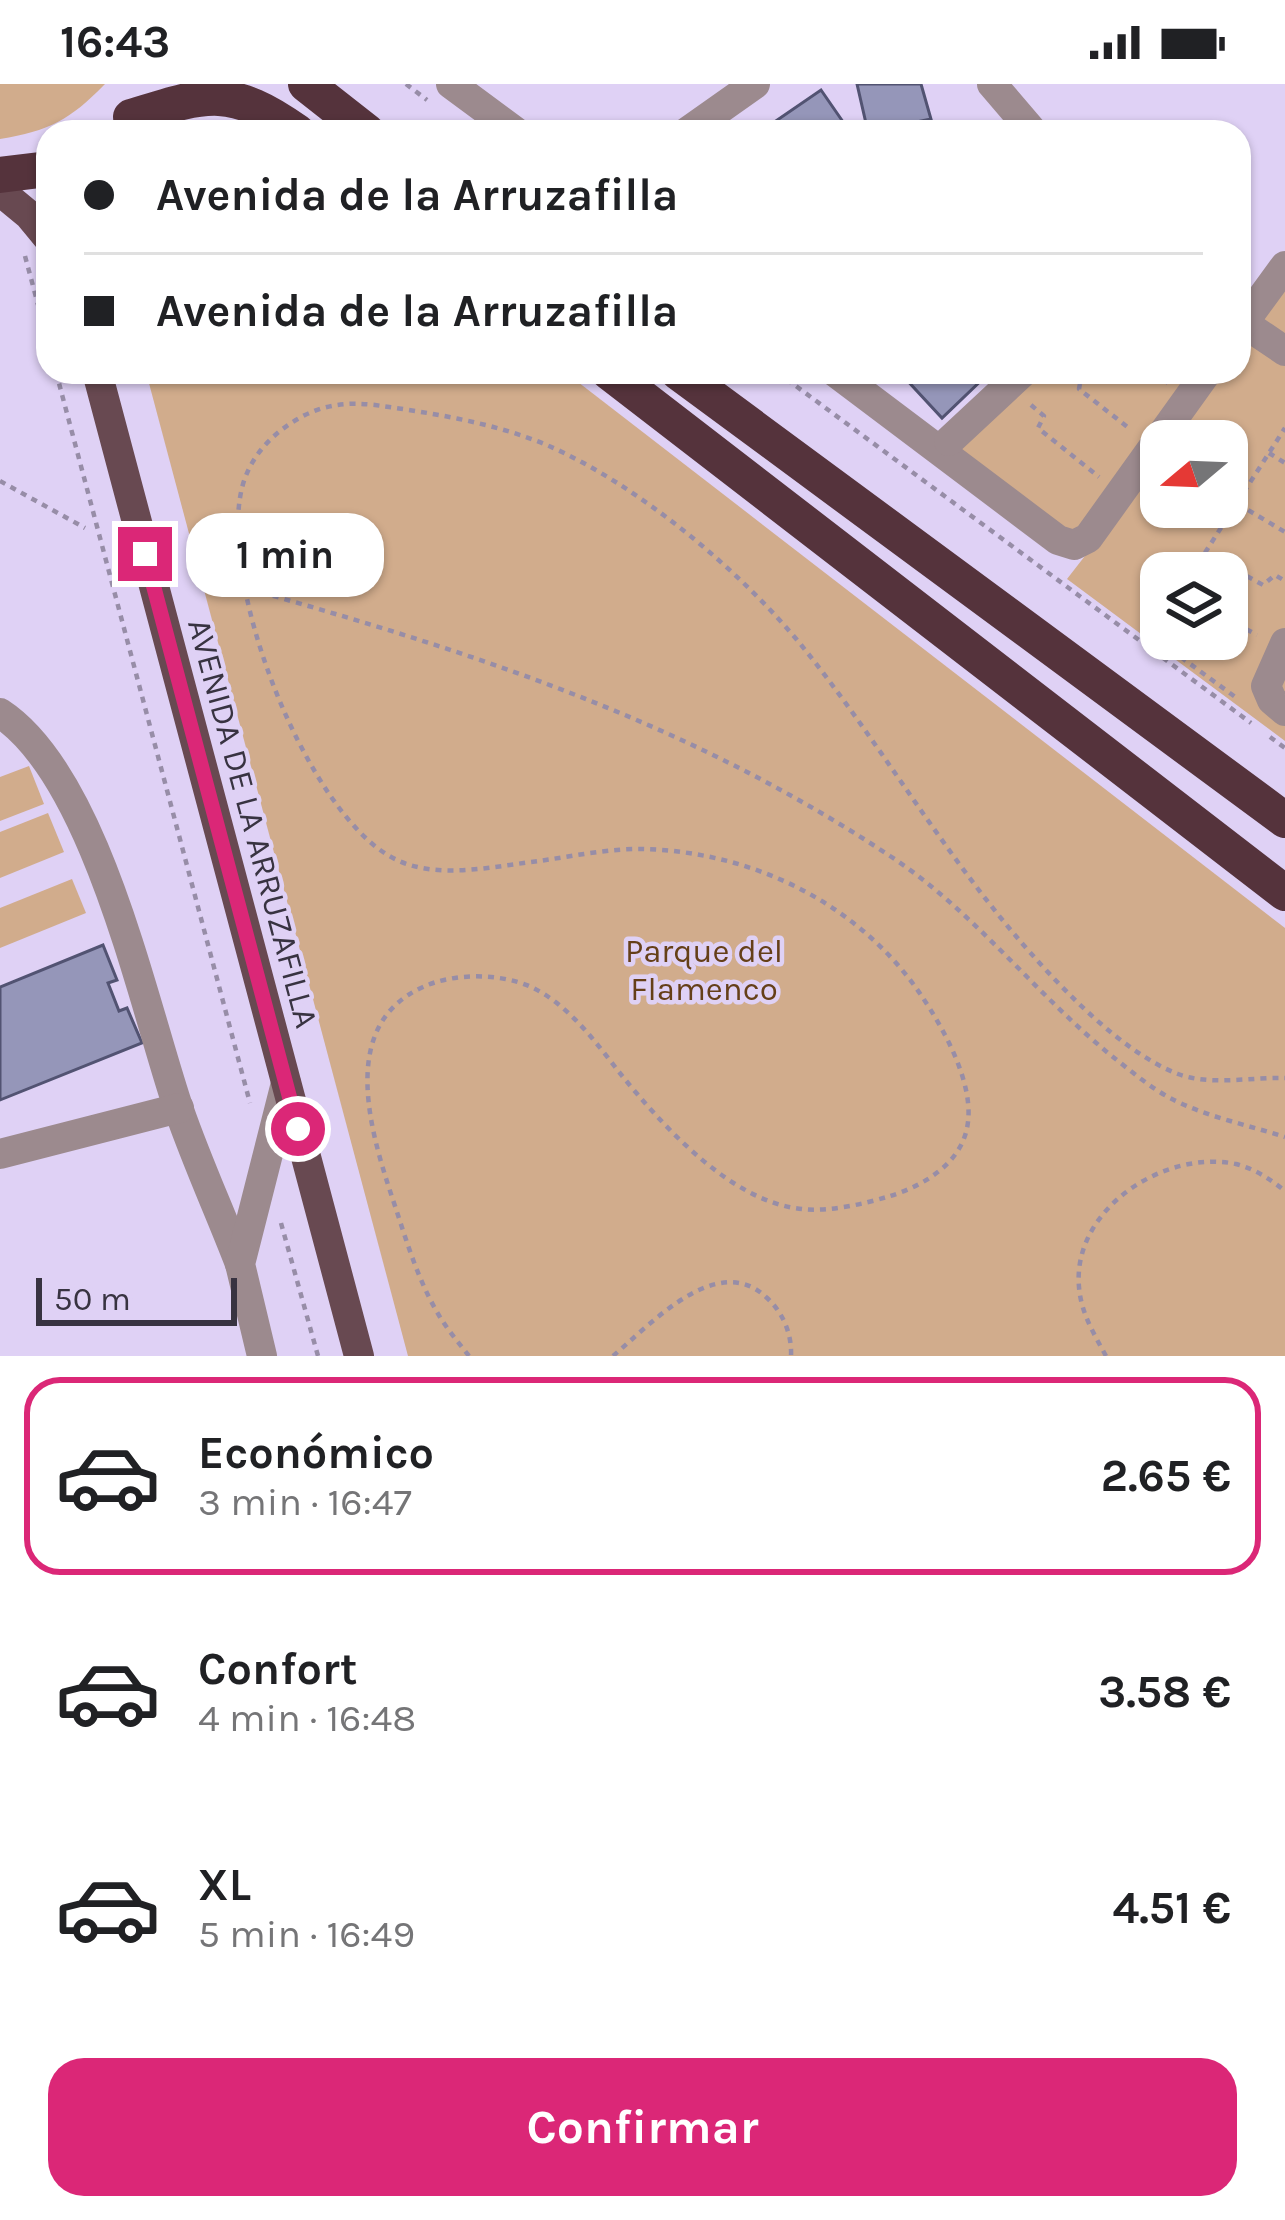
<!DOCTYPE html>
<html lang="es">
<head>
<meta charset="utf-8">
<style>
	body { margin:0; font-family:Karla,sans-serif; background:#f2f2f2; color:#202124; height:100vh; display:flex; flex-direction:column; font-size:45px; white-space:nowrap }
	* { box-sizing:border-box; margin:0 }
	p { font-size:39px; color:#757577 }
	.icon { flex:none; width:66px; height:66px; fill:none; stroke:currentColor; stroke-width:2; stroke-linecap:round; stroke-linejoin:round }
	.map { position:relative; height:1272px; overflow:hidden }
	.panel { display:flex; flex-direction:column; background:#fff; flex:1 }
	.panel>* { flex:none }
	.banner { position:absolute; left:36px; top:36px; width:1215px; height:264px; border-radius:36px; box-shadow:0 3px 9px #0004; display:grid; align-content:center; height:264px; padding:0 48px; background:#fff }
	.needle { width:78px; rotate:251deg }
	.tools { position:absolute; left:1140px; top:336px; display:grid; gap:24px }
	.tools a { display:grid; place-items:center; width:108px; height:108px; border-radius:24px; background:#fff; box-shadow:0 3px 9px #0004; font-size:60px }
	.scale { position:absolute; left:36px; bottom:30px; width:201px; box-sizing:border-box; padding-left:12px; border:6px solid #383341; border-top:0; font-size:33px; line-height:42px; white-space:nowrap; color:#383341; -webkit-text-stroke:9px #dfd1f5; paint-order:stroke }
	.end { position:absolute; width:54px; height:54px; margin:-27px; border:15px solid #db2777; background:#fff; box-shadow:0 0 0 6px #fff }
	.from { border-radius:50% }
	.bubble { position:absolute; height:84px; border-radius:36px; background:#fff; box-shadow:0 3px 9px #0004; font-size:39px; font-weight:700; line-height:84px; text-align:center }
	.banner b { display:flex; align-items:center; gap:42px; height:114px; font-size:45px }
	.banner b+b { border-top:3px solid #e0e0e0 }
	.banner i { width:30px; height:30px; background:#202124 }
	ul { padding:21px 0 0; list-style:none }
	li { display:flex; align-items:center; gap:36px; height:198px; margin:0 24px 18px; padding:0 24px; border:6px solid transparent; border-radius:36px }
	li div { flex:1 }
	li b { display:block; font-size:45px }
	li em { font-style:normal; font-weight:700 }
	li.on { border-color:#db2777 }
	li>.icon { width:108px; height:108px; stroke-width:1.5 }
	.action { display:flex; gap:24px; margin-top:auto; padding:24px 48px }
	.action a { flex:1; height:138px; border-radius:36px; background:#db2777; color:#fff; font-size:48px; font-weight:700; line-height:138px; text-align:center }
	.status { display:flex; justify-content:space-between; align-items:center; height:84px; padding:0 60px; background:#fff; direction:ltr }
	.status svg { height:33px; fill:currentColor }
	.map>svg:first-child { display:block }
	.green { fill:#d1ac8c; fill-rule:evenodd }
	.building { fill:#9596b9; stroke:#525372; stroke-width:3 }
	.lines { fill:none; stroke-linecap:round; stroke-linejoin:round }
	.path { stroke:#978da7; stroke-width:4.5; stroke-dasharray:6 6; stroke-linecap:butt }
	.minor { stroke:#9c8a8e; stroke-width:30 }
	.major { stroke:#684951; stroke-width:30 }
	.highway { stroke:#55333c; stroke-width:36 }
	.route { stroke:#db2777; stroke-width:15 }
	.labels { text-anchor:middle; stroke-width:9; stroke-linejoin:round; paint-order:stroke }
	.street-label { font-size:33px; fill:#383341; stroke:#dfd1f5 }
	.park-label { font-size:33px; fill:#653f18; stroke:#dfd1f5 }
</style>
</head>
<body>
<div class="status"><b>16:43</b><svg viewBox="0 0 49 12"><path d="M0 12V9h3v3zM5 12V6h3v6zM10 12V3h3v9zM15 12V0h3v12zM26 1h20v11H26zM47 4h2v5h-2z"/></svg></div>
<div class="map">
<svg width="1285" height="1272" viewBox="0 0 1285 1272">
	<rect width="100%" height="100%" fill="#dfd1f5"/>
	<g class="green">
		<path d="M 0,0 L 105,0 C 70,36 49,47 0,55 Z"/>
		<path d="M 1285,200 L 1285,657 L 1067,495 L 1088,468 L 954,364 L 1033,288 L 1239,288 L 1239,261 ZM 1161,357 L 1227,357 L 1227,423 L 1161,423 ZM 1161,489 L 1227,489 L 1227,555 L 1161,555 Z"/>
		<polygon points="146,288 565,288 1285,844 1285,1272 408,1272"/>
		<polygon points="29,682 44,720 0,737 0,693"/>
		<polygon points="48,729 64,768 0,794 0,748"/>
		<polygon points="72,795 86,829 0,864 0,824"/>
	</g>
	<g class="building">
		<polygon points="857,0 921,0 931,35 868,48"/>
		<polygon points="821,6 850,48 771,48 767,43"/>
		<polygon points="909,288 990,288 942,334 904,293"/>
		<polygon points="103,861 117,896 108,899 119,927 127,924 142,959 0,1016 0,903"/>
	</g>
	<g class="lines">
		<g class="path">
			<polyline points="406,0 427,16"/>
			<polyline points="25,172 48,258"/>
			<polyline points="56,288 250,1019"/>
			<polyline points="777,288 1251,639"/>
			<polyline points="1082,288 1079,305 1130,345"/>
			<polyline points="1154,288 1168,299"/>
			<polyline points="1031,321 1044,332 1038,344 1099,393"/>
			<polyline points="1269,369 1285,379"/>
			<polyline points="0,397 85,444"/>
			<polyline points="1238,420 1285,448"/>
			<polyline points="1205,469 1263,501 1275,491 1285,497"/>
			<path d="M 192,489 C 440,558 672,627 890,772 C 974,827 1035,910 1113,973 C 1131,987 1152,1005 1172,1015 C 1207,1033 1248,1041 1285,1053"/>
			<polyline points="1192,489 1285,344"/>
			<polyline points="1227,547 1236,553 1246,545 1257,551"/>
			<polyline points="1152,552 1238,615"/>
			<polyline points="1145,562 1161,537"/>
			<polyline points="1270,653 1285,664"/>
			<polyline points="281,1139 318,1272"/>
			<path d="M 469,1272 C 458,1258 446,1244 437,1228 C 419,1197 408,1162 397,1128 C 374,1059 333,943 423,903 C 453,889 498,889 529,902 C 567,919 594,956 619,988 C 661,1040 730,1118 802,1125 C 829,1128 864,1120 890,1112 C 923,1102 960,1080 967,1044 C 976,1002 944,945 921,911 C 859,820 755,769 646,765 C 611,764 574,772 539,777 C 495,782 439,796 397,776 C 307,735 211,486 245,394 C 256,365 278,345 305,331 C 328,320 349,318 375,321 C 432,329 496,339 549,362 C 638,401 741,487 802,562 C 877,655 937,759 1015,851 C 1055,898 1120,968 1178,990 C 1210,1002 1251,993 1285,994"/>
			<path d="M 613,1272 C 651,1240 717,1167 766,1213 C 783,1228 792,1250 791,1272"/>
			<path d="M 1106,1272 C 1094,1250 1081,1229 1079,1203 C 1072,1124 1166,1065 1236,1080 C 1255,1085 1270,1095 1285,1107"/>
		</g>
		<g class="minor">
			<polyline points="451,0 516,48"/>
			<polyline points="992,0 1033,48"/>
			<polyline points="687,48 755,0"/>
			<polyline points="1239,236 1285,267"/>
			<polyline points="1239,245 1285,182"/>
			<polyline points="835,288 1058,456 1074,461 1088,454 1207,288"/>
			<polyline points="949,357 1023,288"/>
			<polyline points="1285,559 1266,602 1272,616 1285,627"/>
			<path d="M 0,629 C 96,692 143,920 179,1026 C 197,1078 220,1128 240,1180"/>
			<polyline points="0,1070 179,1024"/>
			<polyline points="262,1272 240,1180 286,999"/>
		</g>
		<g class="major">
			<polyline points="0,107 29,131 48,154"/>
			<polyline points="97,288 359,1272"/>
		</g>
		<g class="highway">
			<polyline points="306,0 367,48"/>
			<path d="M 131,33 C 205,10 230,0 297,48"/>
			<polyline points="0,91 48,85"/>
			<polyline points="609,288 1285,809"/>
			<polyline points="678,288 1285,736"/>
		</g>
	</g>
	<g class="lines">
		<polyline class="route" points="145,470 298,1045"/>
	</g>
	<g class="labels">
		<g class="street-label">
			<text transform="translate(254 739) rotate(75)" y="12">AVENIDA DE LA ARRUZAFILLA</text>
		</g>
		<g class="park-label">
			<text x="704" y="878">Parque del<tspan x="704" dy="38">Flamenco</tspan></text>
		</g>
	</g>
</svg>
<div class="tools">
<a><svg class="needle" viewBox="-14 -14 28 28"><path d="M0-13l5 13h-10z" fill="#e53935"/><path d="M0 13l5-13h-10z" fill="#757577"/></svg></a>
<a><svg class="icon" aria-label="layers" viewBox="0 0 24 24"><path d="M12 4l9 5-9 5-9-5zM3 14l9 5 9-5"/></svg></a>
</div>
<div class="scale">50 m</div>
<i class="end from" style="left:298px;top:1045px"></i>
<i class="end" style="left:145px;top:470px"></i>
<div class="bubble" style="left:186px;top:429px;width:198px">1 min</div>
<div class="banner">
<b><i class="from"></i>Avenida de la Arruzafilla</b>
<b><i></i>Avenida de la Arruzafilla</b>
</div>
</div>
<section class="panel">
<ul>
<li class="on"><svg class="icon" aria-label="car" viewBox="0 0 24 24"><path d="M5 17H2v-5l4-1 3-4h7l3 4 3 1v5h-3M9 17h6M6 11h13"/><circle cx="7" cy="17" r="2"/><circle cx="17" cy="17" r="2"/></svg><div><b>Económico</b><p>3 min · 16:47</p></div><em>2.65 €</em></li>
<li><svg class="icon" aria-label="car" viewBox="0 0 24 24"><path d="M5 17H2v-5l4-1 3-4h7l3 4 3 1v5h-3M9 17h6M6 11h13"/><circle cx="7" cy="17" r="2"/><circle cx="17" cy="17" r="2"/></svg><div><b>Confort</b><p>4 min · 16:48</p></div><em>3.58 €</em></li>
<li><svg class="icon" aria-label="car" viewBox="0 0 24 24"><path d="M5 17H2v-5l4-1 3-4h7l3 4 3 1v5h-3M9 17h6M6 11h13"/><circle cx="7" cy="17" r="2"/><circle cx="17" cy="17" r="2"/></svg><div><b>XL</b><p>5 min · 16:49</p></div><em>4.51 €</em></li>
</ul>
<div class="action"><a>Confirmar</a></div>
</section>
</body>
</html>
